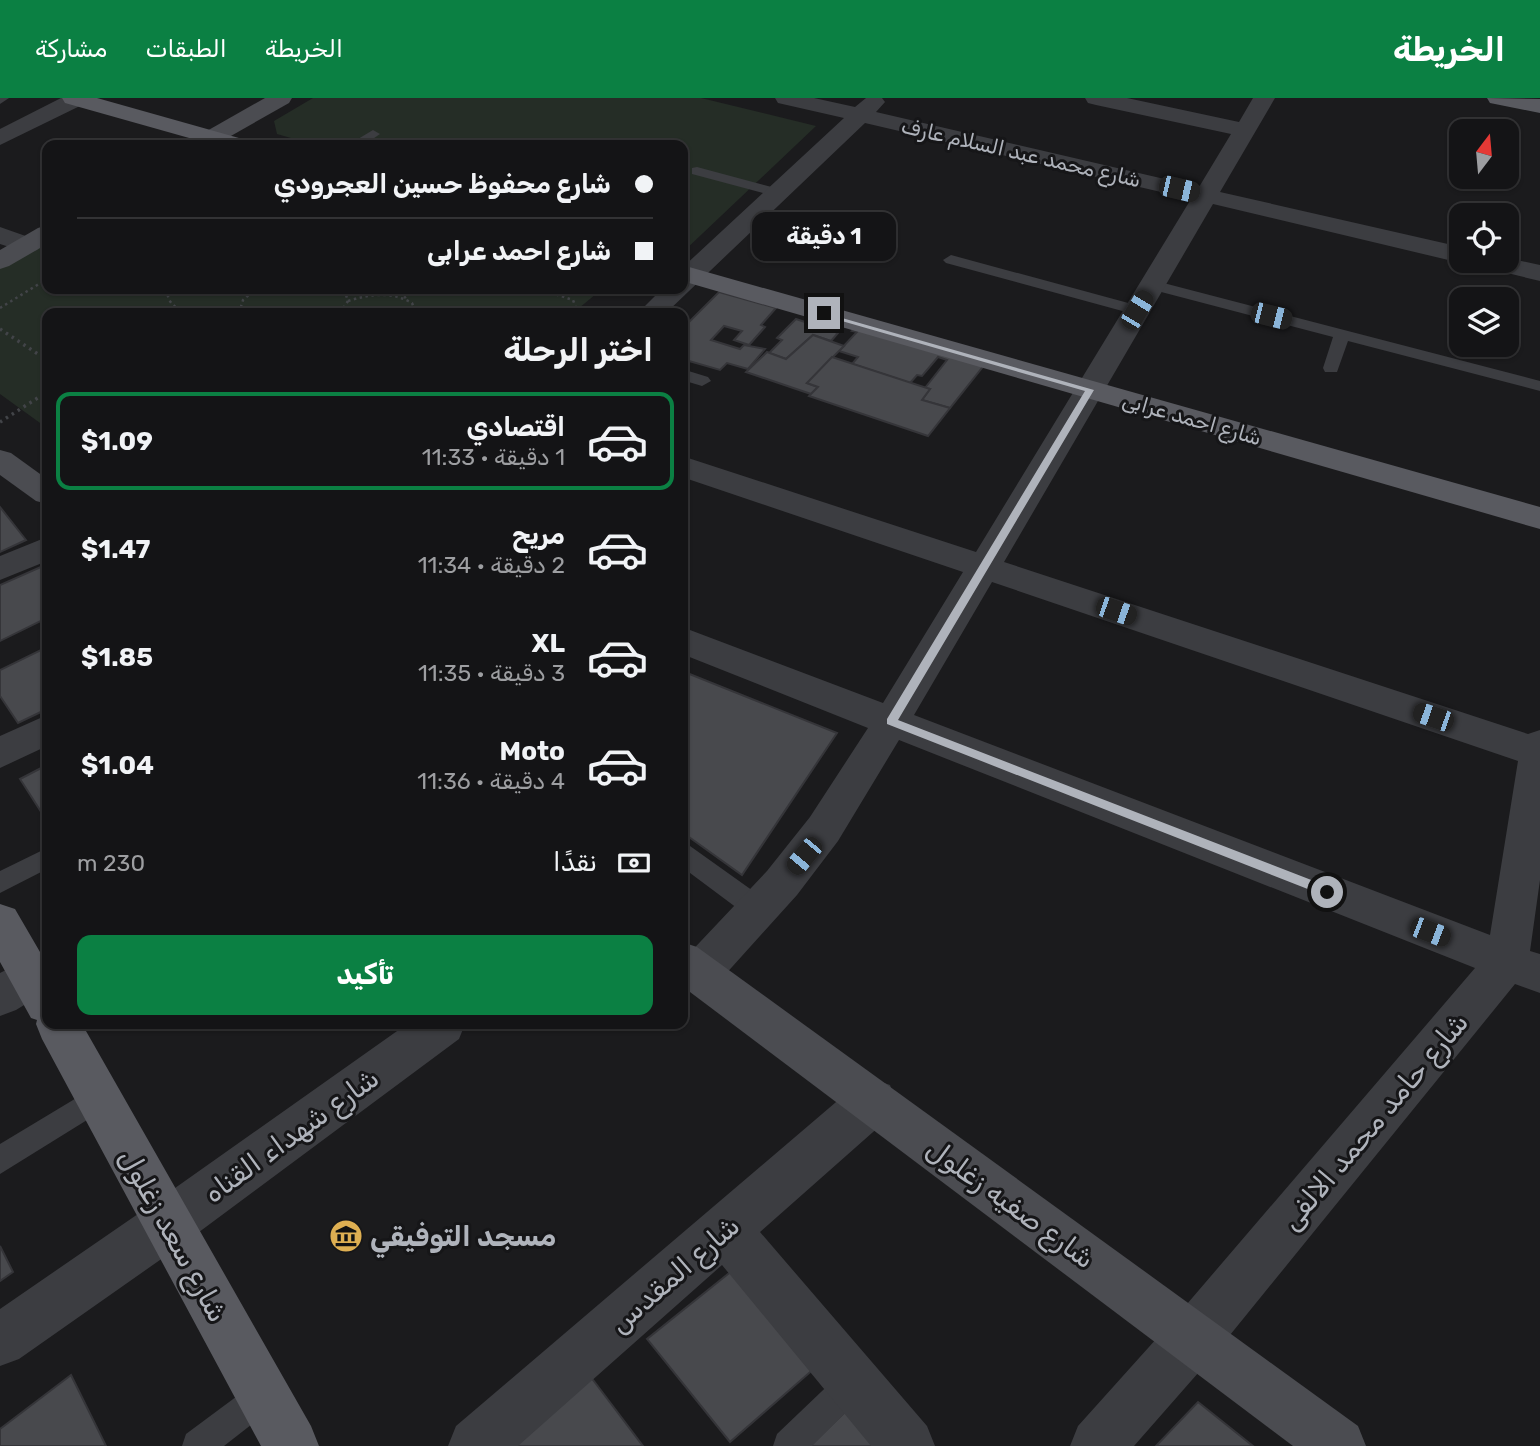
<!DOCTYPE html>
<html lang="ar">
<head>
<meta charset="utf-8">
<style>
	body { margin:0; font-family:Rubik,Vazirmatn,sans-serif; background:#212123; color:#f1f3f6; direction:rtl; height:100vh; display:flex; flex-direction:column; font-size:26px; white-space:nowrap }
	* { box-sizing:border-box; margin:0 }
	p { font-size:23px; color:#9d9ea1 }
	.icon { flex:none; width:38px; height:38px; fill:none; stroke:currentColor; stroke-width:2; stroke-linecap:round; stroke-linejoin:round }
	.map { position:relative; flex:1; overflow:hidden; direction:ltr }
	.drawer { position:absolute; left:42px; top:210px; width:646px; height:721px; display:flex; flex-direction:column; background:#141416; border-radius:14px; box-shadow:0 2px 5px #0004,0 0 0 2px #333335; direction:rtl }
	.drawer>* { flex:none }
	.top-card { position:absolute; left:42px; top:42px; width:646px; height:154px; border-radius:14px; box-shadow:0 2px 5px #0004,0 0 0 2px #333335; direction:rtl; display:grid; align-content:center; height:154px; padding:0 35px; background:#141416 }
	.needle { width:46px; rotate:16deg }
	.tools { position:absolute; left:1449px; top:21px; display:grid; gap:14px }
	.tools a { display:grid; place-items:center; width:70px; height:70px; border-radius:14px; background:#141416; box-shadow:0 2px 5px #0004,0 0 0 2px #333335; font-size:35px }
	.end { position:absolute; width:32px; height:32px; margin:-16px; border:9px solid #afb3bb; background:#111; box-shadow:0 0 0 4px #111 }
	.from { border-radius:50% }
	.bubble { position:absolute; height:49px; border-radius:14px; background:#141416; box-shadow:0 2px 5px #0004,0 0 0 2px #333335; font-size:23px; font-weight:700; line-height:49px; text-align:center; direction:rtl }
	.car { position:absolute; width:21px; height:42px; margin:-21px -10px; border-radius:9px; box-shadow:0 0 5px 2px #0007; background:linear-gradient(#222 24%,#8ab4d8 0 40%,#222 0 76%,#8ab4d8 0 86%,#222 0) }
	.top-card b { display:flex; align-items:center; gap:24px; height:66px; font-size:26px }
	.top-card b+b { border-top:2px solid #333335 }
	.top-card i { width:18px; height:18px; background:#f1f3f6 }
	ul { padding:0; list-style:none }
	li { display:flex; align-items:center; gap:21px; height:98px; margin:0 14px 10px; padding:0 21px; border:4px solid transparent; border-radius:14px }
	li div { flex:1 }
	li b { display:block; font-size:26px }
	li em { font-style:normal; font-weight:700 }
	li.active { border-color:#0b8043 }
	li>.icon { width:63px; height:63px; stroke-width:1.5 }
	h2 { padding:0 35px; font-size:32px; line-height:84px }
	.pay { display:flex; align-items:center; gap:18px; height:77px; padding:0 35px; font-size:26px }
	.pay p { margin-inline-start:auto }
	.button { display:flex; gap:14px; margin-top:auto; padding:14px 35px }
	.button a { flex:1; height:80px; border-radius:14px; background:#0b8043; color:#fff; font-size:28px; font-weight:700; line-height:80px; text-align:center }
	header { display:flex; align-items:center; gap:42px; box-sizing:border-box; height:98px; padding:0 35px; background:#0b8043; color:#fff }
	header strong { font-size:33px }
	nav { display:flex; gap:38px; margin-inline-start:auto; font-size:24px }
	.map>svg:first-child { display:block }
	.green { fill:#252d26 }
	.building { fill:#48494d; stroke:#353539; stroke-width:2 }
	.lines { fill:none; stroke-linecap:round; stroke-linejoin:round }
	.path-far1 { stroke:#424448; stroke-width:2.5; stroke-dasharray:2.5 3.5; stroke-linecap:butt }
	.path { stroke:#424448; stroke-width:3.5; stroke-dasharray:2.5 4.5; stroke-linecap:butt }
	.lane { fill:#3c3d41; fill-rule:evenodd }
	.street { fill:#3c3d41; fill-rule:evenodd }
	.secondary { fill:#4b4c51; fill-rule:evenodd }
	.primary { fill:#595a60; fill-rule:evenodd }
	.route { fill:#afb3bb }
	.labels { text-anchor:middle; stroke-width:6; stroke-linejoin:round; paint-order:stroke }
	.far-street-label { font-size:21px; fill:#afb3bb; stroke:#161618 }
	.near-street-label { font-size:28px; fill:#afb3bb; stroke:#161618 }
	.near-poi-label { font-size:28px; font-weight:bold; fill:#afb3bb; stroke:#161618; text-anchor:start }
</style>
</head>
<body>
<header>
<strong>الخريطة</strong>
<nav><a>الخريطة</a><a>الطبقات</a><a>مشاركة</a></nav>
</header>
<div class="map">
<svg width="1540" height="1348" viewBox="0 0 1540 1348">
	<rect width="100%" height="100%" fill="#1b1b1d"/>
	<g class="green">
		<polygon points="313,0 701,0 816,28 683,154 682,47 315,47 277,36 274,23"/>
		<polygon points="47,128 47,191 602,191 573,215 47,215 47,330 0,296 0,155"/>
	</g>
	<g class="building">
		<polygon points="719,194 776,210 761,227 765,229 749,247 734,242 742,233 724,228 711,242 740,251 744,247 765,251 748,271 727,265 720,272 682,261 682,231"/>
		<polygon points="796,221 838,235 831,243 813,237 786,261 769,255 782,242 777,240"/>
		<polygon points="858,227 985,266 950,310 922,302 930,291 925,290 947,262 938,259 922,278 917,277 910,285 852,266 858,259 839,253 857,234 852,233"/>
		<polygon points="813,237 844,248 807,285 818,289 811,296 746,274 767,254 786,261"/>
		<polygon points="832,259 930,291 922,302 950,310 928,338 809,298 818,289 807,285"/>
		<polygon points="0,409 26,442 0,454"/>
		<polygon points="43,468 47,473 47,520 0,543 0,487"/>
		<polygon points="47,549 47,611 18,625 0,598 0,572"/>
		<polygon points="682,573 837,635 742,777 682,734"/>
		<polygon points="47,667 47,723 20,681"/>
		<polygon points="0,1148 13,1174 0,1183"/>
		<polygon points="733,1172 816,1269 730,1344 647,1241"/>
		<polygon points="578,1262 643,1348 491,1348"/>
		<polygon points="71,1277 106,1348 0,1348 0,1331"/>
		<polygon points="1198,1304 1253,1348 1156,1348"/>
		<polygon points="854,1305 895,1348 810,1348"/>
	</g>
	<g class="lines">
		<g class="path-far1">
			<path d="M 167,191 C 167,207 178,212 192,215"/>
			<polyline points="539,191 573,202 576,210 571,215"/>
			<polyline points="404,200 415,191"/>
			<path d="M 348,203 C 370,196 391,193 412,205 L 416,215"/>
			<polyline points="0,210 47,181"/>
			<polyline points="170,215 177,211"/>
			<polyline points="219,215 239,211"/>
			<polyline points="239,215 243,202 256,191"/>
			<polyline points="340,215 348,203 344,191"/>
		</g>
		<g class="path">
			<polyline points="0,231 47,262"/>
			<polyline points="0,324 47,294"/>
		</g>
		<g class="lane">
			<polygon points="0,0 9,0 0,6"/>
			<polygon points="373,32 380,36 364,47 348,47"/>
			<polygon points="697,69 783,92 785,95 778,99 692,76 692,70"/>
			<polygon points="951,157 1143,209 1145,212 1137,217 946,165 943,162"/>
			<polygon points="1152,182 1540,283 1540,293 1348,243 1337,274 1325,274 1323,270 1333,239 1146,190 1144,187 1146,184"/>
			<polygon points="682,271 708,279 711,283 702,288 682,282"/>
			<polygon points="682,745 690,748 767,803 770,811 767,819 758,822 749,819 682,769"/>
			<polygon points="47,750 47,771 0,795 0,773"/>
			<polygon points="98,987 108,991 112,1000 108,1009 0,1076 0,1046"/>
			<polygon points="854,1268 865,1273 870,1284 865,1295 812,1348 773,1348 777,1336 843,1273"/>
			<polygon points="263,1282 274,1287 279,1298 274,1309 224,1348 182,1348 186,1336 252,1287"/>
		</g>
		<g class="street">
			<polygon points="61,0 87,1 84,6 0,47 0,31"/>
			<path d="M 775,0 L 814,0 L 855,9 L 866,0 L 882,0 L 885,4 L 876,14 L 1199,89 L 1231,36 L 1096,7 L 1088,5 L 1085,0 L 1127,0 L 1239,24 L 1253,0 L 1275,0 L 1220,94 L 1461,149 L 1461,163 L 1469,163 L 1461,165 L 1213,106 L 1004,464 L 1528,636 L 1540,632 L 1540,782 L 1530,853 L 1540,856 L 1540,895 L 1515,886 L 1213,1258 L 1134,1348 L 1070,1348 L 1078,1328 L 1175,1220 L 1475,870 L 899,642 L 838,743 L 797,797 L 714,889 L 699,894 L 684,889 L 684,861 L 767,773 L 810,719 L 868,630 L 682,556 L 682,529 L 883,605 L 963,474 L 682,379 L 682,358 L 976,454 L 1191,101 L 865,25 L 666,215 L 638,215 L 662,191 L 682,191 L 682,170 L 844,20 L 778,5 ZM 992,484 L 1518,663 L 1490,837 L 914,617 Z"/>
			<polygon points="0,129 37,142 41,147 37,152 28,155 0,146"/>
			<polygon points="1507,160 1540,167 1540,183 1478,168 1474,163 1507,163"/>
			<polygon points="47,439 47,463 0,482 0,458"/>
			<polygon points="47,617 47,648 0,670 0,638"/>
			<polygon points="47,851 47,893 16,912 0,918 0,875"/>
			<polygon points="407,926 465,926 459,941 187,1143 19,1261 0,1268 0,1211 151,1107"/>
			<polygon points="873,981 890,987 896,1003 890,1019 760,1134 927,1328 935,1348 871,1348 722,1167 518,1348 448,1348 456,1328 856,987"/>
		</g>
		<g class="secondary">
			<polygon points="265,0 292,0 289,5 215,47 188,47 191,42"/>
			<polygon points="47,127 47,146 9,168 0,171 0,152 38,130"/>
			<polygon points="0,352 11,355 47,381 47,406 36,403 0,377"/>
			<polygon points="682,844 697,849 1358,1328 1366,1348 1293,1348 682,888"/>
		</g>
		<g class="primary">
			<polygon points="62,0 97,0 246,42 249,47 214,47 65,5"/>
			<polygon points="1487,0 1540,1 1540,15 1490,5"/>
			<polygon points="682,167 1540,409 1540,431 682,183"/>
			<polygon points="0,806 15,811 47,866 47,926 82,926 311,1328 319,1348 261,1348 42,941 36,926 37,922 31,920 0,864"/>
		</g>
	</g>
	<polygon class="route" points="821,214 1094,292 898,622 1332,790 1332,797 1323,797 887,626 887,621 1085,293 821,217"/>
	<defs>
		<symbol id="museum-disc" viewBox="-11 -11 22 22"><circle r="9.5" fill="#deaf52" stroke="#161618"/><path d="M0-6L6-3V-2H-6V-3ZM-5-1h2V3h-2ZM-1-1h2V3h-2ZM3-1h2V3H3ZM-6 4H6V6H-6Z" fill="#111"/></symbol>
	</defs>
	<g fill-rule="evenodd">
		<use href="#museum-disc" x="327" y="1119" width="38" height="38"/>
	</g>
	<g class="labels">
		<g class="far-street-label">
			<text transform="translate(1021 55) rotate(13)" y="7">شارع محمد عبد السلام عارف</text>
			<text transform="translate(1192 321) rotate(16)" y="7">شارع احمد عرابى</text>
		</g>
		<g class="near-street-label">
			<text transform="translate(1374 1023) rotate(-50)" y="10">شارع حامد محمد الالفى</text>
			<text transform="translate(291 1037) rotate(-36)" y="10">شارع شهداء القناه</text>
			<text transform="translate(1011 1105) rotate(36)" y="10">شارع صفيه زغلول</text>
			<text transform="translate(174 1137) rotate(61)" y="10">شارع سعد زغلول</text>
			<text transform="translate(674 1176) rotate(-41)" y="10">شارع المقدس</text>
		</g>
		<g class="near-poi-label">
			<text x="370" y="1148">مسجد التوفيقي</text>
		</g>
	</g>
</svg>
<div class="tools">
<a><svg class="needle" viewBox="-14 -14 28 28"><path d="M0-13l5 13h-10z" fill="#e53935"/><path d="M0 13l5-13h-10z" fill="#9d9ea1"/></svg></a>
<a><svg class="icon" aria-label="locate" viewBox="0 0 24 24"><circle cx="12" cy="12" r="6"/><path d="M12 2v4M12 18v4M2 12h4M18 12h4"/></svg></a>
<a><svg class="icon" aria-label="layers" viewBox="0 0 24 24"><path d="M12 4l9 5-9 5-9-5zM3 14l9 5 9-5"/></svg></a>
</div>
<i class="end from" style="left:1327px;top:794px"></i>
<i class="end" style="left:824px;top:215px"></i>
<div class="bubble" style="left:752px;top:114px;width:144px">1 دقيقة</div>
<i class="car" style="left:1179px;top:91px;rotate:103deg"></i>
<i class="car" style="left:1137px;top:212px;rotate:31deg"></i>
<i class="car" style="left:1271px;top:218px;rotate:104deg"></i>
<i class="car" style="left:1116px;top:513px;rotate:109deg"></i>
<i class="car" style="left:1433px;top:619px;rotate:289deg"></i>
<i class="car" style="left:804px;top:758px;rotate:220deg"></i>
<i class="car" style="left:1430px;top:834px;rotate:111deg"></i>
<div class="top-card">
<b><i class="from"></i>شارع محفوظ حسين العجرودي</b>
<b><i></i>شارع احمد عرابى</b>
</div>
<section class="drawer">
<h2>اختر الرحلة</h2>
<ul>
<li class="active"><svg class="icon" aria-label="car" viewBox="0 0 24 24"><path d="M5 17H2v-5l4-1 3-4h7l3 4 3 1v5h-3M9 17h6M6 11h13"/><circle cx="7" cy="17" r="2"/><circle cx="17" cy="17" r="2"/></svg><div><b>اقتصادي</b><p>1 دقيقة · 11:33</p></div><em>$1.09</em></li>
<li><svg class="icon" aria-label="car" viewBox="0 0 24 24"><path d="M5 17H2v-5l4-1 3-4h7l3 4 3 1v5h-3M9 17h6M6 11h13"/><circle cx="7" cy="17" r="2"/><circle cx="17" cy="17" r="2"/></svg><div><b>مريح</b><p>2 دقيقة · 11:34</p></div><em>$1.47</em></li>
<li><svg class="icon" aria-label="car" viewBox="0 0 24 24"><path d="M5 17H2v-5l4-1 3-4h7l3 4 3 1v5h-3M9 17h6M6 11h13"/><circle cx="7" cy="17" r="2"/><circle cx="17" cy="17" r="2"/></svg><div><b>XL</b><p>3 دقيقة · 11:35</p></div><em>$1.85</em></li>
<li><svg class="icon" aria-label="car" viewBox="0 0 24 24"><path d="M5 17H2v-5l4-1 3-4h7l3 4 3 1v5h-3M9 17h6M6 11h13"/><circle cx="7" cy="17" r="2"/><circle cx="17" cy="17" r="2"/></svg><div><b>Moto</b><p>4 دقيقة · 11:36</p></div><em>$1.04</em></li>
</ul>
<div class="pay"><svg class="icon" aria-label="cash" viewBox="0 0 24 24"><path d="M3 7h18v10H3z"/><circle cx="12" cy="12" r="2"/></svg>نقدًا<p>230 m</p></div>
<div class="button"><a>تأكيد</a></div>
</section>
</div>
</body>
</html>
